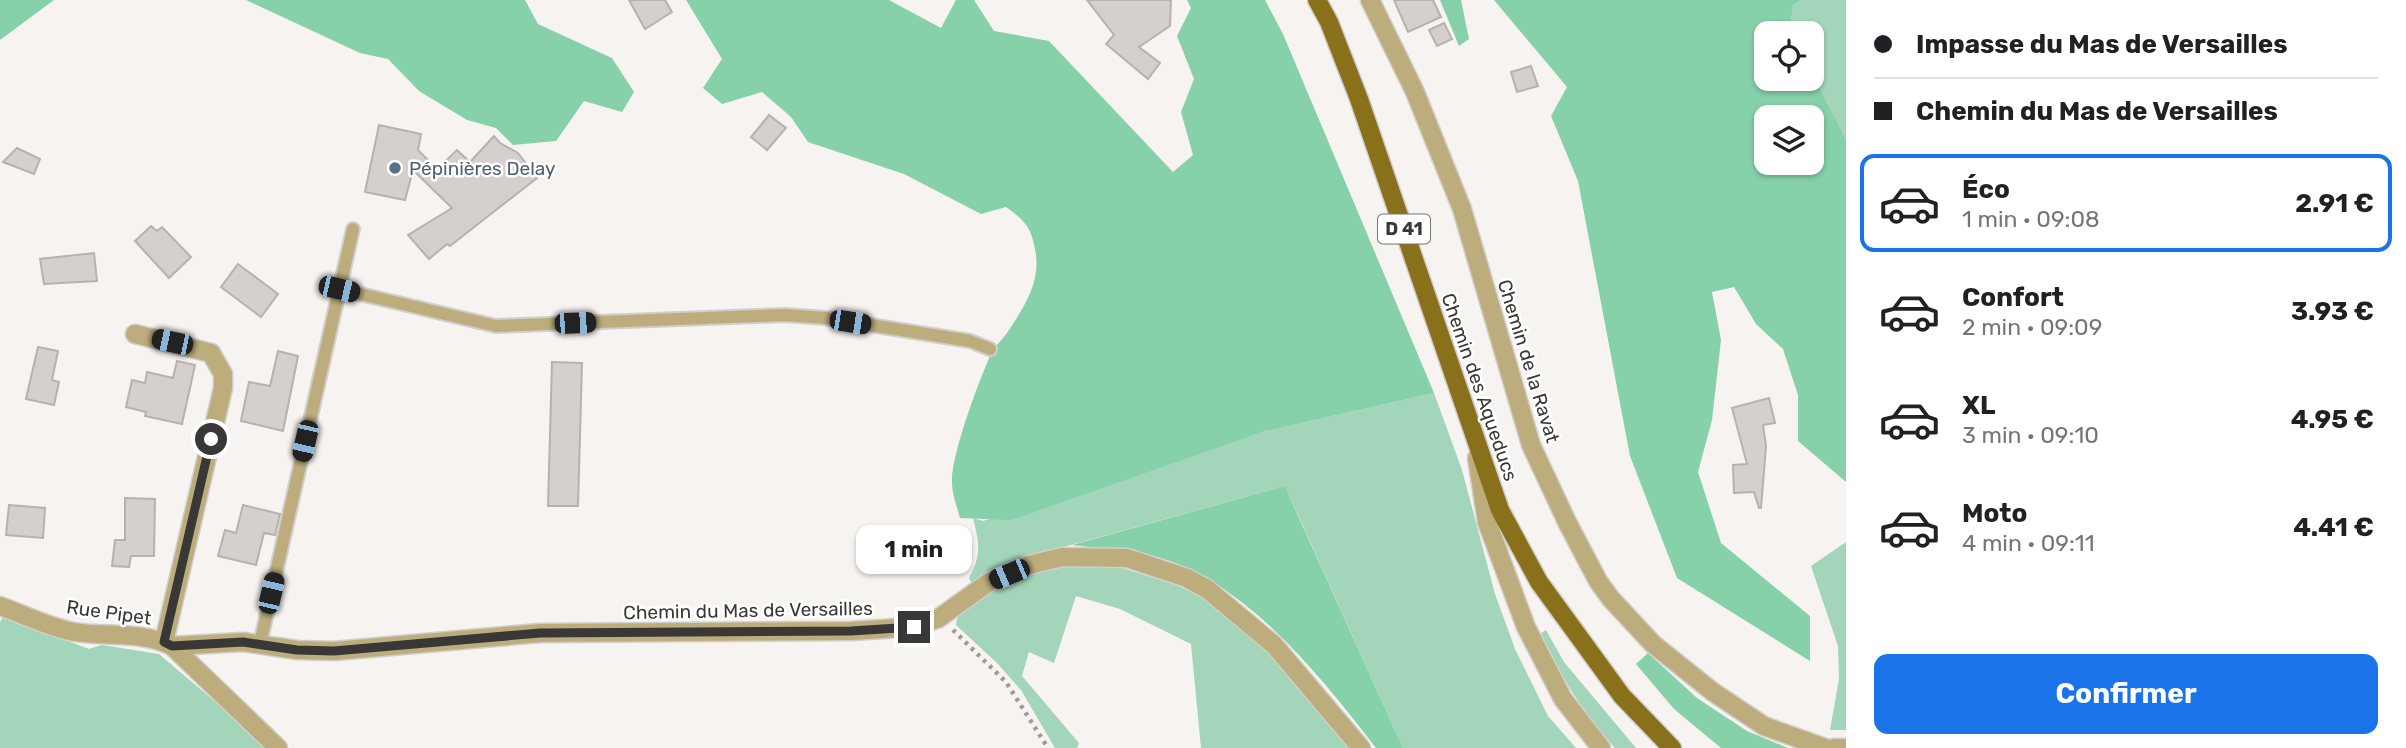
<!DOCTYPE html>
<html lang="fr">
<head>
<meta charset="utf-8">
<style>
	body { margin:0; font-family:Rubik,sans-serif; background:#f2f2f2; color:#202124; height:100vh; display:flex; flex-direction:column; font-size:26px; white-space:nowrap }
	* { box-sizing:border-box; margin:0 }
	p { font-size:23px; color:#757577 }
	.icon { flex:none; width:38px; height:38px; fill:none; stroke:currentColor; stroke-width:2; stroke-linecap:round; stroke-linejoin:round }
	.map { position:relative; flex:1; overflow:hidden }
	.sheet { display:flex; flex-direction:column; background:#fff; width:560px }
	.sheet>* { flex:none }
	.guide { display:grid; align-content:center; height:154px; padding:0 28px; background:#fff }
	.fabs { position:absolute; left:1754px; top:21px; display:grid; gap:14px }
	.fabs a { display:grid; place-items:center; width:70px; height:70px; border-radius:14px; background:#fff; box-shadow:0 2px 5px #0004; font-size:35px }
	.end { position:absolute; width:32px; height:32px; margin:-16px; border:9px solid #393837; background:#fff; box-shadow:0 0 0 4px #fff }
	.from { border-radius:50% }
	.bubble { position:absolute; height:49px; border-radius:14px; background:#fff; box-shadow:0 2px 5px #0004; font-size:23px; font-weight:700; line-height:49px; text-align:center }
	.car { position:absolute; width:21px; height:42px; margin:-21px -10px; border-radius:9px; box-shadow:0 0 5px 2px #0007; background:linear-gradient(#222 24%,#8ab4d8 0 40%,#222 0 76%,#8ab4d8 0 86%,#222 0) }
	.guide b { display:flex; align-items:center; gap:24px; height:66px; font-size:26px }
	.guide b+b { border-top:2px solid #e0e0e0 }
	.guide i { width:18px; height:18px; background:#202124 }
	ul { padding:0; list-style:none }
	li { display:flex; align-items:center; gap:21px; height:98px; margin:0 14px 10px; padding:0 14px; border:4px solid transparent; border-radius:14px }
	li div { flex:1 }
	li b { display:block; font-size:26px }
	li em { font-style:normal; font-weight:700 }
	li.current { border-color:#1a73e8 }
	li>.icon { width:63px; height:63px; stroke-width:1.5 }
	.button { display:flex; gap:14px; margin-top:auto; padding:14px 28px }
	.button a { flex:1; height:80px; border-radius:14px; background:#1a73e8; color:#fff; font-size:28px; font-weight:700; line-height:80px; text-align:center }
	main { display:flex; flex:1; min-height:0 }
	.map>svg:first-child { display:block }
	.green { fill:#a2d5b9 }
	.forest { fill:#86d0aa; fill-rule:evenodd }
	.building { fill:#d5d0ce; stroke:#b6b2b0; stroke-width:2 }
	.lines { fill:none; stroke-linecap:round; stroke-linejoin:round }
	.lane-casing { stroke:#d1cecc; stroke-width:16 }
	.street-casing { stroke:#d1cecc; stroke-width:21 }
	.primary-casing { stroke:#d1cecc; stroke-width:21 }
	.path { stroke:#9e9b9a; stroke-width:4.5; stroke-dasharray:3.5 5; stroke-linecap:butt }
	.lane { stroke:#bdad7c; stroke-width:12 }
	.street { stroke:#bdad7c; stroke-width:18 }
	.primary { stroke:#89711c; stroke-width:18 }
	.route { stroke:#393837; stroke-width:9 }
	.service-dot { fill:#5c6f8a; stroke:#fff; stroke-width:2.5 }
	.labels { text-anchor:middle; stroke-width:5; stroke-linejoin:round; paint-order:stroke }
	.shield { fill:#fff; stroke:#747473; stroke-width:2 }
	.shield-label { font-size:18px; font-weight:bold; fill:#393837 }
	.service-label { font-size:19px; fill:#4e5e75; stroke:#fff; text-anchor:start }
	.street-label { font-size:19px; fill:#393837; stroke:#fff }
</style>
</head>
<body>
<main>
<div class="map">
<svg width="1846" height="748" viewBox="0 0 1846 748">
	<rect width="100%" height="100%" fill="#f7f3f1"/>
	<g class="green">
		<polygon points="1802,0 1846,0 1846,139 1811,71 1811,33 1792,33 1790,30 1793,5"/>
		<path d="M 1434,393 L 1462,470 L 1495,594 L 1515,649 L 1548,716 L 1576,748 L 1403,748 L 1285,486 L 1038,554 L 972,585 L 969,578 C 982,554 979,543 973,518 L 983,521 L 1262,432 Z"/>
		<polygon points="1846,542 1846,730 1830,730 1839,679 1838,646 1811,566"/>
		<path d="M 1094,563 L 1119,567 L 1176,585 L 1207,599 L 1250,634 L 1311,694 L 1352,748 L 1201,748 L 1191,644 L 1120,609 L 1076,596 L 1054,663 L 1029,652 L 1022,676 L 1079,743 L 1077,748 L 1055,748 L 1021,690 L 997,663 L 956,625 C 958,608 970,603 984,594 C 1023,571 1050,567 1094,563 Z"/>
		<polygon points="3,617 89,649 102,645 159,654 226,711 263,748 0,748 0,622"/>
		<path d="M 1546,630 L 1564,662 L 1636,748 L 1615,748 C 1584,714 1559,675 1541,633 Z"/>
	</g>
	<g class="forest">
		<polygon points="0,0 54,0 0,40"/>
		<polygon points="246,0 525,0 538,24 612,58 634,92 622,112 584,101 556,141 513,145 496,128 467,120 419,91 388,59 360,53"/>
		<path d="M 686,0 L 889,0 L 941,28 L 956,0 L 974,0 L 994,31 L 1049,41 L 1173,172 L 1193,155 L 1181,112 L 1194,79 L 1177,36 L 1191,8 L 1187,0 L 1265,0 L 1283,34 L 1434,393 L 1262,432 L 1011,520 L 960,518 C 957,507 952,494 952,482 C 951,456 979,380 991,354 C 995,346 1002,340 1007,333 C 1024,307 1042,281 1035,249 C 1031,227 1024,220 1006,207 L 981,214 L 904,174 L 808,142 L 791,117 L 762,92 L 722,104 L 703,88 L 722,59 Z"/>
		<polygon points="1440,0 1461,0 1469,39 1459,46"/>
		<path d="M 1494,0 L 1802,0 L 1793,5 L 1790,30 L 1792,33 L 1766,33 L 1766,79 L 1811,79 L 1811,71 L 1846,139 L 1846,482 L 1798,441 L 1798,395 L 1783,349 L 1756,324 L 1734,287 L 1712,292 L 1721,340 L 1712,420 L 1698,472 L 1721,543 L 1810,616 L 1810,661 L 1677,578 L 1630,456 L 1578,181 L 1551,116 L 1567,87 ZM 1766,117 L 1811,117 L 1811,163 L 1766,163 Z"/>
		<path d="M 1285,486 L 1299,518 L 1403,748 L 1376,748 C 1318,673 1239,572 1141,553 C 1118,549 1094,548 1072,545 Z"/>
		<polygon points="1648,653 1697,698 1747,731 1788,748 1721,748 1674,709 1636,664"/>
	</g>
	<g class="building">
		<polygon points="629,0 665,0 672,12 645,29"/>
		<polygon points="1087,0 1171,0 1170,26 1139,47 1160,63 1148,79 1106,44 1114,35"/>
		<polygon points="1394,0 1433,0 1441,17 1408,32"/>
		<polygon points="1444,23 1452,39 1437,46 1429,30"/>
		<polygon points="1531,66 1538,86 1517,92 1511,72"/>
		<polygon points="769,115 786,128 767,150 751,137"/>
		<polygon points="379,125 421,134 418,150 437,169 457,150 470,162 494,136 500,143 518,153 537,178 450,246 447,244 429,259 408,235 452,208 413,170 405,200 365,192"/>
		<polygon points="17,148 40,159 34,174 3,162"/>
		<polygon points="151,226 157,231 162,227 191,257 169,278 135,241"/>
		<polygon points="94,253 97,281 44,284 40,259"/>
		<polygon points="238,264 278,294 261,317 221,287"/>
		<polygon points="38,347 58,351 52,380 59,382 54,405 26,399"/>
		<polygon points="278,351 298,356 283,431 241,421 249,382 270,386"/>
		<polygon points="177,361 195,365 182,424 145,416 146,412 126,407 132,380 145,383 147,372 173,378"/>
		<polygon points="552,362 582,363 578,506 548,506"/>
		<polygon points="1769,398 1775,423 1763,425 1766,446 1761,508 1759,508 1754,492 1734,493 1733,465 1747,464 1732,408"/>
		<polygon points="125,498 155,499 154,556 131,556 129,567 112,566 115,540 125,540"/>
		<polygon points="9,505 45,508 43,538 6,535"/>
		<polygon points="243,505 280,514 275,535 264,533 256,565 218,556 225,530 236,533"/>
	</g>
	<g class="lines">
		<defs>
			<g id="lane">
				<polyline points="339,289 496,326 785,315 826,318 970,341 990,349"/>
				<polyline points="260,644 353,229"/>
			</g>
			<g id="street">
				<polyline points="1370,0 1415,92 1462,209 1531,445 1567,522 1598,581 1611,599 1653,644 1713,692 1764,726 1825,748"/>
				<polyline points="135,334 211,353 223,374 223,388 164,642"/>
				<polyline points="1477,458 1487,522 1526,627 1563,699 1601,748"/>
				<path d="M 0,606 C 22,614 51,628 74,632 C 106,637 142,631 172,646 L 278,748"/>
				<polyline points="172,646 243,642 297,650 334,651 540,633 851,631 914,627 939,618 989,582 1029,565 1062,557 1127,558 1187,578 1207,589 1274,645 1361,748"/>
				<polyline points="1834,748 1846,748"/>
			</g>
			<polyline id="primary" points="1317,0 1329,22 1359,99 1500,510 1539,582 1582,641 1622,696 1672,748"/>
		</defs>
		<use href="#lane" class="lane-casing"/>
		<use href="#street" class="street-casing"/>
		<use href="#primary" class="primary-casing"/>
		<polyline class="path" points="953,630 1006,682 1048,748"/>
		<use href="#lane" class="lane"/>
		<use href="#street" class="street"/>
		<use href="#primary" class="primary"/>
	</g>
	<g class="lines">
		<polyline class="route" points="211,439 164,642 172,646 243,642 297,650 334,651 540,633 851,631 914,627"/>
	</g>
	<circle class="service-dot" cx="395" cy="168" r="7"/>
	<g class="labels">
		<rect class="shield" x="1378" y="214.5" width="52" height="29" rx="5"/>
		<g class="shield-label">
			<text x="1404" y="235">D 41</text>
		</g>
		<g class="service-label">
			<text x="409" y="175">Pépinières Delay</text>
		</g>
		<g class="street-label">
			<text transform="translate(1529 361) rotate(73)" y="7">Chemin de la Ravat</text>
			<text transform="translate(1480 387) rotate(71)" y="7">Chemin des Aqueducs</text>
			<text transform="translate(748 610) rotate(-1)" y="7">Chemin du Mas de Versailles</text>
			<text transform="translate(109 612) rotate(8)" y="7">Rue Pipet</text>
		</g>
	</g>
</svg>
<div class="fabs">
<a><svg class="icon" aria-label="locate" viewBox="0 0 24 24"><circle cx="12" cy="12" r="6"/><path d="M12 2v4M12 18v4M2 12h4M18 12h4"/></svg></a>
<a><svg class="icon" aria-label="layers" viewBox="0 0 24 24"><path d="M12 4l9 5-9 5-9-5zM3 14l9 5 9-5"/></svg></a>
</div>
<i class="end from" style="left:211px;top:439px"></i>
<i class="end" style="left:914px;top:627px"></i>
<div class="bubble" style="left:856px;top:525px;width:116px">1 min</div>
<i class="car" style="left:339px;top:289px;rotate:103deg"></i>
<i class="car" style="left:850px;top:322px;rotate:99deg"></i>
<i class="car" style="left:575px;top:323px;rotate:88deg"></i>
<i class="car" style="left:172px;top:342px;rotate:282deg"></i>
<i class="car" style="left:305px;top:441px;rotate:193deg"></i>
<i class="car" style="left:1009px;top:574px;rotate:247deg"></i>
<i class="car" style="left:271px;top:593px;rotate:13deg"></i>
</div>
<section class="sheet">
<div class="guide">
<b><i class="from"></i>Impasse du Mas de Versailles</b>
<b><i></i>Chemin du Mas de Versailles</b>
</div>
<ul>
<li class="current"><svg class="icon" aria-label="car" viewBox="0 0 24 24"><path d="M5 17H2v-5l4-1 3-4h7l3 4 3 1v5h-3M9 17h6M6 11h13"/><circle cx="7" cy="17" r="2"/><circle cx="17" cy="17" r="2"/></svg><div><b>Éco</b><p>1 min · 09:08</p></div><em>2.91 €</em></li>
<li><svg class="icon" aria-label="car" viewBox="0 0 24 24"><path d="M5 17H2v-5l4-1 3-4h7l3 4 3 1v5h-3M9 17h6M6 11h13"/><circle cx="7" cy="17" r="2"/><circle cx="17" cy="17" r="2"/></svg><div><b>Confort</b><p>2 min · 09:09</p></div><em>3.93 €</em></li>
<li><svg class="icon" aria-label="car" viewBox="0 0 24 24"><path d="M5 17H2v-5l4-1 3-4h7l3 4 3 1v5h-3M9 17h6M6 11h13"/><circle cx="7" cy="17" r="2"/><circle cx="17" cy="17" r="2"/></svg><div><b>XL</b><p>3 min · 09:10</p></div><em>4.95 €</em></li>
<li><svg class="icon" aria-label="car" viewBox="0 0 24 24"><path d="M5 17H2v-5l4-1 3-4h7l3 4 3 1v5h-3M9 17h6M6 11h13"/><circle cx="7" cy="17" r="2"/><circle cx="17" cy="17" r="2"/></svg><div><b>Moto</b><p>4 min · 09:11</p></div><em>4.41 €</em></li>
</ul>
<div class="button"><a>Confirmer</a></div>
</section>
</main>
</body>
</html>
